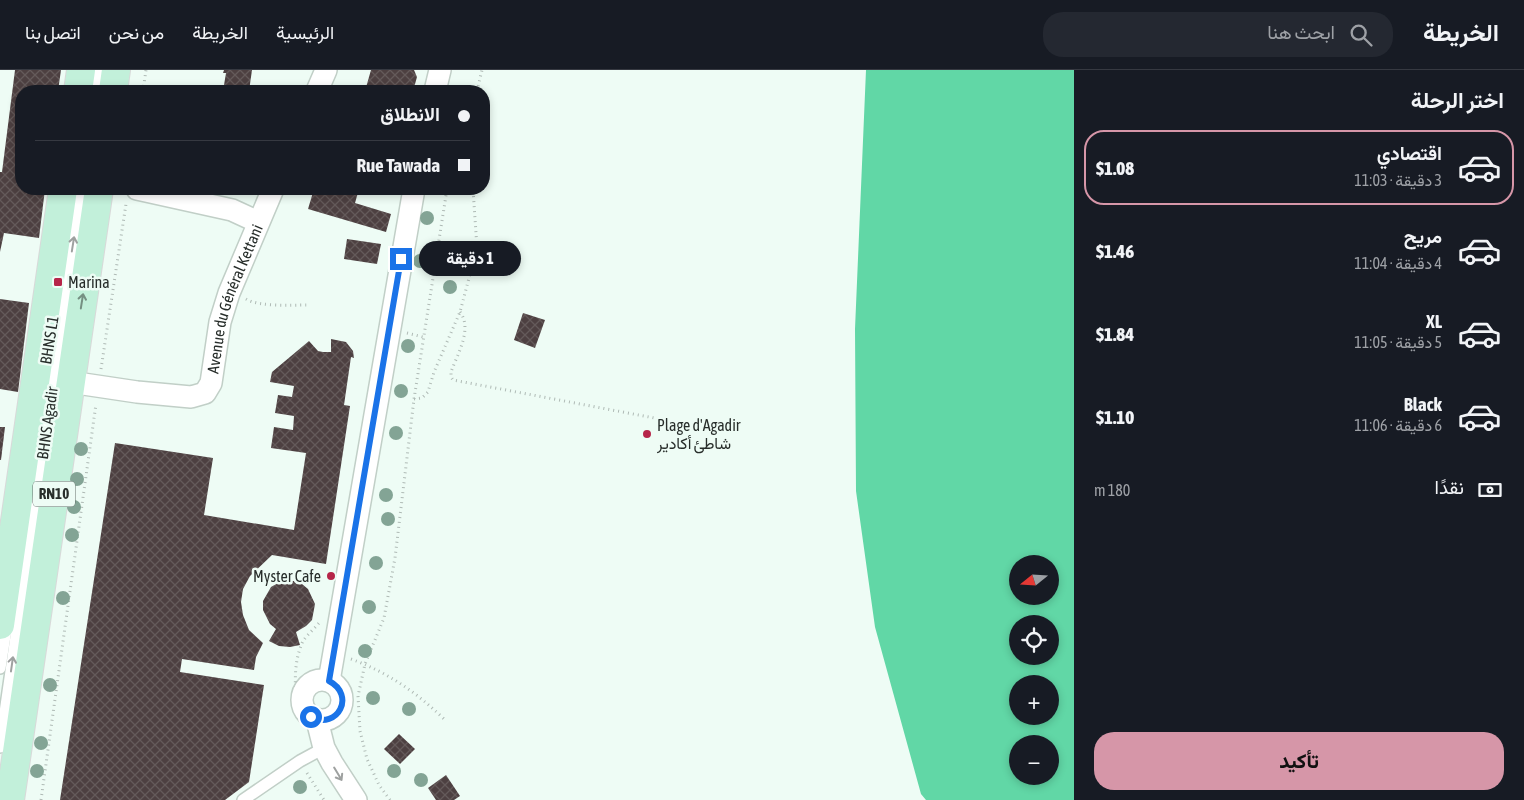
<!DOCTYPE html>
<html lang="ar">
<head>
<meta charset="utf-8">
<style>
	body { margin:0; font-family:"Asap Condensed",Vazirmatn,sans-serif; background:#242831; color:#f1f3f6; direction:rtl; height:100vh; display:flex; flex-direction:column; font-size:19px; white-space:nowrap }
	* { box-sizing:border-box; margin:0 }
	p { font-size:16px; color:#9ea1a6 }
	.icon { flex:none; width:28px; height:28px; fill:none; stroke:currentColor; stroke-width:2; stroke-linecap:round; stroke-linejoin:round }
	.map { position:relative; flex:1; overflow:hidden; direction:ltr }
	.drawer { display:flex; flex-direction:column; background:#171b24; width:450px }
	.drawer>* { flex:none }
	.banner { position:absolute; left:15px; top:15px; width:475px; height:110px; border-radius:20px; box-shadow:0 2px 8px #0003; direction:rtl; display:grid; align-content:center; height:110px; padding:0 20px; background:#171b24 }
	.needle { width:32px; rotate:252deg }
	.tools { position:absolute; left:1009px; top:485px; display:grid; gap:10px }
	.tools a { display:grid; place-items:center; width:50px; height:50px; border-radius:50%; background:#171b24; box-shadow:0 2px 8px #0003; font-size:25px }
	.end { position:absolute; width:22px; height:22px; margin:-11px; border:6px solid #1a73e8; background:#fff; box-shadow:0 0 0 2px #fff }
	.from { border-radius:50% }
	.bubble { position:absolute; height:35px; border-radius:18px; background:#171b24; box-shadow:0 2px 8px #0003; font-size:16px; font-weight:800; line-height:35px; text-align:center; direction:rtl }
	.banner b { display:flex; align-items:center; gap:18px; height:48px; font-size:19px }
	.banner b+b { border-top:1px solid #363941 }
	.banner i { width:12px; height:12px; background:#f1f3f6 }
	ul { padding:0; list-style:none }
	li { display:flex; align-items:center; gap:15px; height:75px; margin:0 10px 8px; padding:0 10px; border:2px solid transparent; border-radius:20px }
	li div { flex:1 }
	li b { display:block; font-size:19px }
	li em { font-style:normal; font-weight:800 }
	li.selected { border-color:#d696a8 }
	li>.icon { width:45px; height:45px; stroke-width:1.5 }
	h2 { padding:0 20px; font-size:22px; line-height:60px }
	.pay { display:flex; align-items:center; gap:12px; height:55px; padding:0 20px; font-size:19px }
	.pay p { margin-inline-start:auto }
	.button { display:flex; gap:10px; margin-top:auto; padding:10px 20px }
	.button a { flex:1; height:58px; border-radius:20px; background:#d696a8; color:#111; font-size:20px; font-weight:800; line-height:58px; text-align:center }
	header { display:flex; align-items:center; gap:30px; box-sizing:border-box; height:70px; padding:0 25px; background:#171b24; border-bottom:1px solid #363941 }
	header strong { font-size:24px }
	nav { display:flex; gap:28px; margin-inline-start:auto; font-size:18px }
	.search { width:350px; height:45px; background:#242831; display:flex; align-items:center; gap:12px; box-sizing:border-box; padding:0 18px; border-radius:20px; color:#9ea1a6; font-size:19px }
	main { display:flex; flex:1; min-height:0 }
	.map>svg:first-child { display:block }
	.water { fill:#61d7a6; fill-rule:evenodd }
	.building { fill:url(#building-cross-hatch) }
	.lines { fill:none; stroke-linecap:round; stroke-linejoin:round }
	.lane-casing { stroke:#c1cfc7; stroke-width:14 }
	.street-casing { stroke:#c1cfc7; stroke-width:24 }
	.primary-casing { stroke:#d8d9d9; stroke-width:30 }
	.path { stroke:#afbab5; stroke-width:3; stroke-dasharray:1 4; stroke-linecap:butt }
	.lane { stroke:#fff; stroke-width:11 }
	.street { stroke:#fff; stroke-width:21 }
	.primary { stroke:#c2f0da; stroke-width:28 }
	.tree { fill:#83a495 }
	.oneway { stroke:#9ea1a0 }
	.oneway2 { stroke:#758f82 }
	.route { stroke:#1a73e8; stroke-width:6 }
	.poi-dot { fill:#b62549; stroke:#eefcf5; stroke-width:2 }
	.labels { text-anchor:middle; stroke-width:5; stroke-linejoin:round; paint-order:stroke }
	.shield { fill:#eefcf5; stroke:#636c68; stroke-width:1 }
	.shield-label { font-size:15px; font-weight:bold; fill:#282e2b }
	.poi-label { font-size:16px; fill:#282e2b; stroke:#eefcf5; text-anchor:start }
	.street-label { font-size:16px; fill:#282e2b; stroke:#eefcf5 }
</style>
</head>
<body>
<header>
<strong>الخريطة</strong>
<div class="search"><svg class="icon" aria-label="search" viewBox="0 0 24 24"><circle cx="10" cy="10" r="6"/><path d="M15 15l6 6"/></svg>ابحث هنا</div>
<nav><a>الرئيسية</a><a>الخريطة</a><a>من نحن</a><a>اتصل بنا</a></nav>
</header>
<main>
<section class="drawer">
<h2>اختر الرحلة</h2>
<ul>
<li class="selected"><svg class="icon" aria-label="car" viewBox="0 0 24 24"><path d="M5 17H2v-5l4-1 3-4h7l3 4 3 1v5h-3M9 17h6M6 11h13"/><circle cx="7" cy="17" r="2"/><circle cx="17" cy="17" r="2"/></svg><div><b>اقتصادي</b><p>3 دقيقة · 11:03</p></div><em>$1.08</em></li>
<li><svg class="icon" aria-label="car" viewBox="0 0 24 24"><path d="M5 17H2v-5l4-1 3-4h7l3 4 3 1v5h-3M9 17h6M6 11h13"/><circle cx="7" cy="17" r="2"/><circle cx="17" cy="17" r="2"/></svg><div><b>مريح</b><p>4 دقيقة · 11:04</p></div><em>$1.46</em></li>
<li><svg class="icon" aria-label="car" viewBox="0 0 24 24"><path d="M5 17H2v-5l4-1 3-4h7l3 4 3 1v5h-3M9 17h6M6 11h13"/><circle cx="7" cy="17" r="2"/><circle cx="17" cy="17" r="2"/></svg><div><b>XL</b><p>5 دقيقة · 11:05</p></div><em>$1.84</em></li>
<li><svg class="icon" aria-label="car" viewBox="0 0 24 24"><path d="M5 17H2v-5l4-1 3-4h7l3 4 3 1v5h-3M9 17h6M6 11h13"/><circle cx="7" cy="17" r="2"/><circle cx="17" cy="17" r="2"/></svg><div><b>Black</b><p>6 دقيقة · 11:06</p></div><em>$1.10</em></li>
</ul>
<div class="pay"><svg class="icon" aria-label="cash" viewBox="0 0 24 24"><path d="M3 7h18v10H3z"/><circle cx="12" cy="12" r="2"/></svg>نقدًا<p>180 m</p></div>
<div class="button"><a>تأكيد</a></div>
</section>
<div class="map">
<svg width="1074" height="730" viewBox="0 0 1074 730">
	<defs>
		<pattern id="building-cross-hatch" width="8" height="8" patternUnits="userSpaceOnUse" patternTransform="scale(1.25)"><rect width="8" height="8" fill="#4d4041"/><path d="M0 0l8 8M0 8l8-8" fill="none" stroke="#645a5a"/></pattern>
	</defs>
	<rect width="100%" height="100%" fill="#eefcf5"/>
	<path class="water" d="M 866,0 L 1074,0 L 1074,730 L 926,730 L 921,724 L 875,557 L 856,421 L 855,259 ZM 1018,494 L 1050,494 L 1050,526 L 1018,526 ZM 1018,554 L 1050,554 L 1050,586 L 1018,586 ZM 1018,614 L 1050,614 L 1050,646 L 1018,646 ZM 1018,674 L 1050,674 L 1050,706 L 1018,706 Z"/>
	<g class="building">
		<polygon points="15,0 61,0 58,21 21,21 21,119 45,119 39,168 4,163 0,182 0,102 2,102"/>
		<polygon points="224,0 252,0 249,21 223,21 226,3 223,3"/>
		<polygon points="371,0 414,0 417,7 413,21 365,21"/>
		<polygon points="314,119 359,119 355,133 391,144 386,162 308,139"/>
		<polygon points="347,169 381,174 377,194 344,189"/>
		<polygon points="0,229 29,233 18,322 0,319"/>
		<polygon points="523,243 545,250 535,278 514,270"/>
		<polygon points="331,269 346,272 353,281 354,288 351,287 344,335 350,336 326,494 272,485 250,506 243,519 241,532 243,545 249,560 263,573 256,587 254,600 182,589 180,602 264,615 249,712 225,730 60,730 115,373 213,388 204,445 294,460 306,383 271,378 274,357 293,360 294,346 275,343 278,325 292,327 294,316 270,312 272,302 309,271 318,281 323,282 331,282"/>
		<polygon points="0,357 5,357 1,390 0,390"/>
		<polygon points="286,511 294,511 302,514 308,519 315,534 312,550 306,556 296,562 300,575 290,577 279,576 269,571 276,559 270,554 263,540 263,531 271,517 278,513"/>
		<polygon points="399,664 415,679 400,694 384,679"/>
		<polygon points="446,705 460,726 454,730 436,730 428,718"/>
	</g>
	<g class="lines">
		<defs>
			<g id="lane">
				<polyline points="96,21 99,0"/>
				<polyline points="0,598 7,553"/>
				<polyline points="0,677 81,119"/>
				<polyline points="243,730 300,691 324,678"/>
			</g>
			<g id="street">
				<polyline points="317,21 326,0"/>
				<polyline points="435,21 440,0"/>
				<polyline points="137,119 232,140 258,152"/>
				<path id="s1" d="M 70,312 L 137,322 L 191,327 L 205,323 L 211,313 L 220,252 L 229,223 L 273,119"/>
				<circle cx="322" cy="630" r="20"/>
				<polyline points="329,611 414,119"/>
				<polyline points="317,650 324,678 332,693 356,730"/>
			</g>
			<g id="primary">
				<polyline points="78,21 81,0"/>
				<polyline points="113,21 116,0"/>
				<polyline points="0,555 63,119"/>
				<polyline points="10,730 99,119"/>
			</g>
		</defs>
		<use href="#lane" class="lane-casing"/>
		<use href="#street" class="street-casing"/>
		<use href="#primary" class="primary-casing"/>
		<g class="path">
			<polyline points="143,21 146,0"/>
			<polyline points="477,21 482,0"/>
			<path d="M 246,229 C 259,237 291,235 307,235"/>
			<path d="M 460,242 C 473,259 457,285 451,302 L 451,307 L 453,310 L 665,350"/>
			<polyline points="407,263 423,267"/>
			<polyline points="101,299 126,134"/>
			<polyline points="414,329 422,328 428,322 434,302 460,242 477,178 473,119"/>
			<path d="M 351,589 C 387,602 416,622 444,649"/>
			<path d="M 299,642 C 294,620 293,592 303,571 C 307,565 314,559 319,553"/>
			<polyline points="307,703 324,730"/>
			<polyline points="41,730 96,334"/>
			<polyline points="390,730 379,715 367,689 360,661 358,626 365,594 384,548 395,488 414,329 447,119"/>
		</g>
		<use href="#lane" class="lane"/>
		<use href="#street" class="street"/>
		<use href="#primary" class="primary"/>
	</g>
	<g class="tree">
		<circle cx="427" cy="148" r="7"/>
		<circle cx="420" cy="191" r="7"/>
		<circle cx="451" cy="192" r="7"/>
		<circle cx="450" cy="217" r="7"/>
		<circle cx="408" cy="276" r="7"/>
		<circle cx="401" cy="321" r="7"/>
		<circle cx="396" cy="363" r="7"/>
		<circle cx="81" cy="379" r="7"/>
		<circle cx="77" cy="409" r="7"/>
		<circle cx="386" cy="425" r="7"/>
		<circle cx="74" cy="437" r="7"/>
		<circle cx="388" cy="449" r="7"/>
		<circle cx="72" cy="465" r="7"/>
		<circle cx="376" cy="493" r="7"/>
		<circle cx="63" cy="528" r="7"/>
		<circle cx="369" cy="537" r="7"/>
		<circle cx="365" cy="581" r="7"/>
		<circle cx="50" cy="615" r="7"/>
		<circle cx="373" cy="628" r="7"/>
		<circle cx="409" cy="639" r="7"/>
		<circle cx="41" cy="673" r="7"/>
		<circle cx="37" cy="701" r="7"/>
		<circle cx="394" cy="701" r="7"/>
		<circle cx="421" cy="710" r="7"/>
		<circle cx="300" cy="717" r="7"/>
	</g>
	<defs><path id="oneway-shaft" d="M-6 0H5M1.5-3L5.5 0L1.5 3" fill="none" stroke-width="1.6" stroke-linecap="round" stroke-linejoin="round" transform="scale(1.25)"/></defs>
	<g class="oneway">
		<use href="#oneway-shaft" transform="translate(73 174) rotate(-81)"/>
		<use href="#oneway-shaft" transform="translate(12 594) rotate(-82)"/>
		<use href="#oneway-shaft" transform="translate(338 704) rotate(59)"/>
	</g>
	<use class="oneway2" href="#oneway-shaft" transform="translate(82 231) rotate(-81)"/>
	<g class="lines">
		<path class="route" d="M 311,647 C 338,660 356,625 329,611 L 401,189"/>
	</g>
	<g class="poi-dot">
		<rect x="53" y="207" width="10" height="10" rx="2.5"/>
		<circle cx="647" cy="364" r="5"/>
		<circle cx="331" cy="506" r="5"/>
	</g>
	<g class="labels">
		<rect class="shield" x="33" y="411.5" width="42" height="25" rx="4"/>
		<g class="shield-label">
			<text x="54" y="429">RN10</text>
		</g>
		<g class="poi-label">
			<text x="68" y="218">Marina</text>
			<text x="657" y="361">Plage d'Agadir<tspan x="657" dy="18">شاطئ أكادير</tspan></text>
			<text x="321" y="512" text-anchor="end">Myster Cafe</text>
		</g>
		<g class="street-label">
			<text dy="6" stroke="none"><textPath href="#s1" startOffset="236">Avenue du Général Kettani</textPath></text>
			<text transform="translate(49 270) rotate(-81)" y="6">BHNS L1</text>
			<text transform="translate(47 353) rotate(-82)" y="6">BHNS Agadir</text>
		</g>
	</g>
</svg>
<div class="tools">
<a><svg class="needle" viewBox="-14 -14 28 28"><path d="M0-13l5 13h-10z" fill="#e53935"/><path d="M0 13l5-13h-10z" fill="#9ea1a6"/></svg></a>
<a><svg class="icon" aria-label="locate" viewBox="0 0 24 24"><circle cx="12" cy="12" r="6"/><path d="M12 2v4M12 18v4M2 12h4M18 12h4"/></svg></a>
<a>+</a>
<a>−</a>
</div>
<i class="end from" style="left:311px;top:647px"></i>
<i class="end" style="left:401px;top:189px"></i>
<div class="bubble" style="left:419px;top:171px;width:102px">1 دقيقة</div>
<div class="banner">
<b><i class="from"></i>الانطلاق</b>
<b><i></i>Rue Tawada</b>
</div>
</div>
</main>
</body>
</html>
